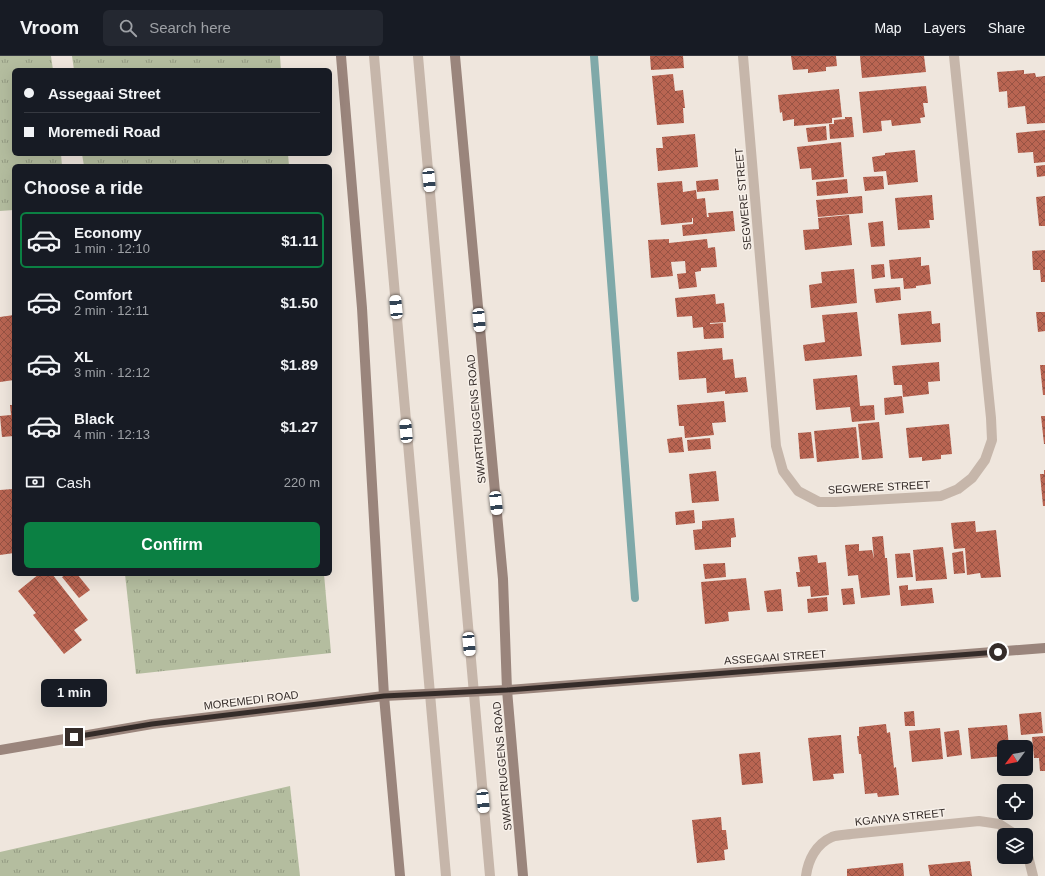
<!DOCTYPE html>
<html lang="en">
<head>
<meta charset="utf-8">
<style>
	body { margin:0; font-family:Helvetica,sans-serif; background:#242831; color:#f1f3f6; height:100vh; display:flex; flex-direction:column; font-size:15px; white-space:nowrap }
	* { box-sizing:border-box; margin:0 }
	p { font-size:13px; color:#9ea1a6 }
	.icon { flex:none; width:22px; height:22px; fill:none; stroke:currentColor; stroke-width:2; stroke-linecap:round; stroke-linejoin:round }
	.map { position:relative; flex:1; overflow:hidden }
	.details { position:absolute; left:12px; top:108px; width:320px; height:412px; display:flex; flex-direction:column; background:#171b24; border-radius:6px; box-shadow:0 4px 16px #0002 }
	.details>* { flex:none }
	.banner { position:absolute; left:12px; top:12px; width:320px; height:88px; border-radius:6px; box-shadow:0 4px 16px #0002; display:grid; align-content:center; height:88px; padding:0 12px; background:#171b24 }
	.needle { width:26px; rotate:238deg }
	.fabs { position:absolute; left:997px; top:684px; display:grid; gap:8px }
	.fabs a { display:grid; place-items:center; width:36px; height:36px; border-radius:6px; background:#171b24; box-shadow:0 4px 16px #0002; font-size:20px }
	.end { position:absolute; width:18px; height:18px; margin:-9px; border:5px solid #352c29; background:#fff; box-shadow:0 0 0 2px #fff }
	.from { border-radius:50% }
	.bubble { position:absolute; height:28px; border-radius:6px; background:#171b24; box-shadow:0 4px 16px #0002; font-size:13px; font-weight:600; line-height:28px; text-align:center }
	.car { position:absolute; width:12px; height:24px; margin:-12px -6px; border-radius:5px; box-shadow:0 0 3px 1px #0007; background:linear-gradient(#fff 24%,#345 0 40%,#fff 0 76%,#345 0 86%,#fff 0) }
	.banner b { display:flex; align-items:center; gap:14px; height:38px; font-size:15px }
	.banner b+b { border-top:1px solid #363941 }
	.banner i { width:10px; height:10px; background:#f1f3f6 }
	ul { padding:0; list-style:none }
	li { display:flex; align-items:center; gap:12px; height:56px; margin:0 8px 6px; padding:0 4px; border:2px solid transparent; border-radius:6px }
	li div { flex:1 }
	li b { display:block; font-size:15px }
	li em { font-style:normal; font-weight:600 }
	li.selected { border-color:#0b8043 }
	li>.icon { width:36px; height:36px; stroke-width:1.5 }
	h2 { padding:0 12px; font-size:18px; line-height:48px }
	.pay { display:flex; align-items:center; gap:10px; height:44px; padding:0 12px; font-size:15px }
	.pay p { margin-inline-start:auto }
	.action { display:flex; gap:8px; margin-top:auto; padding:8px 12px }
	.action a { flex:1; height:46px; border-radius:6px; background:#0b8043; color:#fff; font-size:16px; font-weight:600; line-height:46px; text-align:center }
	header { display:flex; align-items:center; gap:24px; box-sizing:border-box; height:56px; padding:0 20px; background:#171b24; border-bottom:1px solid #363941 }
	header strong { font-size:19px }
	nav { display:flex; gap:22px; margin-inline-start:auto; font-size:14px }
	.search { width:280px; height:36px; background:#242831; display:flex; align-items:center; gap:10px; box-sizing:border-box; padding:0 14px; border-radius:6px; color:#9ea1a6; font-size:15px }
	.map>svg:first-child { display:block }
	.grass { fill:url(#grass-tufts) }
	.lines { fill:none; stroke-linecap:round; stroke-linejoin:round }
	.stream { stroke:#7fa9a9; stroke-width:8 }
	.building { fill:url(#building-cross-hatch) }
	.lane { stroke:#c6b6aa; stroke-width:10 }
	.street { stroke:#c6b6aa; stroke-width:10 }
	.secondary { stroke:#9a857c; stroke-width:10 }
	.route { stroke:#352c29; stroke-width:5 }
	.labels { text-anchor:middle; stroke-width:3; stroke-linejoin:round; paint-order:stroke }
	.street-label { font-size:11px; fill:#352c29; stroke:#f7f0e9 }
</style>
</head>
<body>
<header>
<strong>Vroom</strong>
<div class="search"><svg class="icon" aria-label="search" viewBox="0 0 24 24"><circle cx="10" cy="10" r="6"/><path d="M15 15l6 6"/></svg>Search here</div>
<nav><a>Map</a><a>Layers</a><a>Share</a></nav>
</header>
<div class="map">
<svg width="1045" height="820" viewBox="0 0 1045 820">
	<defs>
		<pattern id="grass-tufts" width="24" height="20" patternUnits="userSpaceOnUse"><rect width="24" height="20" fill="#b4bd9f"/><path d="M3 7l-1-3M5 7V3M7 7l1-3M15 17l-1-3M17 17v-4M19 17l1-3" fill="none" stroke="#939a82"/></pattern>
		<pattern id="building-cross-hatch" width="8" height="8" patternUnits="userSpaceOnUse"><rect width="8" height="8" fill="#b96552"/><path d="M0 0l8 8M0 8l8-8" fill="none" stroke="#975344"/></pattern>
	</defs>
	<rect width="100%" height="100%" fill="#efe6dd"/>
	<g class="grass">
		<polygon points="0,0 51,0 53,14 14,14 14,98 61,98 62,110 14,110 14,154 0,155"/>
		<polygon points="72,0 280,0 281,14 74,14"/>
		<polygon points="82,98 288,98 289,110 84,110"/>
		<polygon points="125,518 324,518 331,597 136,618"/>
		<polygon points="290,730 300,820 0,820 0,796"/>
	</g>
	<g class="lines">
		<polyline class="stream" points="594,0 635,542"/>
	</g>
	<g class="building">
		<polygon points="650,0 683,0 684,12 651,14"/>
		<polygon points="791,0 836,0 837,10 826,11 826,15 808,17 808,13 793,14"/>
		<polygon points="860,0 924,0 926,16 862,22"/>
		<polygon points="1024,14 1024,18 1035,17 1036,21 1045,20 1045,67 1027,68 1025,50 1008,52 1007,35 999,36 997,16"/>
		<polygon points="673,18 675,35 683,34 685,52 683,52 684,67 657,69 652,20"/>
		<polygon points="926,30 928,47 923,47 925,61 920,62 921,67 892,70 891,64 881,65 882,75 863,77 859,36"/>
		<polygon points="839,33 842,61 832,62 832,67 794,70 794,63 783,65 782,56 780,57 778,39"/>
		<polygon points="845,61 852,61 854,81 830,83 829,68 834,68 834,64 845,63"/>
		<polygon points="826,70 827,84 808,86 806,72"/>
		<polygon points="1045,74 1045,106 1034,107 1033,96 1018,97 1016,77"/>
		<polygon points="695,78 698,111 658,115 656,92 663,92 662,81"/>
		<polygon points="841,86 844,121 812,124 811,112 800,113 797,91"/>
		<polygon points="915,94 918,126 888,129 886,115 874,116 872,101 885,99 885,97"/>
		<polygon points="1045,109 1045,120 1037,121 1036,110"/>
		<polygon points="883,120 884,133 865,135 863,121"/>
		<polygon points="718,123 719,134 697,136 696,125"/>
		<polygon points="847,123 848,137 817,140 816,126"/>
		<polygon points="682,125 683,136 696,134 697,143 705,142 707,161 709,161 708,157 733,155 735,175 683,180 682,169 693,168 693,162 692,162 692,166 661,169 657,127"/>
		<polygon points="932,139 934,164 929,164 930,172 898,174 895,142"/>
		<polygon points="862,140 863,157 818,161 816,144"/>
		<polygon points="1045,140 1045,170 1039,170 1036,141"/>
		<polygon points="849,159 852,189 805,194 803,174 819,173 818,162"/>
		<polygon points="883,165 885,190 871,191 868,167"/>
		<polygon points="669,183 669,187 707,183 708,192 715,191 717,211 701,212 701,215 695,216 697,231 679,233 677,218 686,217 685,205 671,206 673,220 651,222 648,184"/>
		<polygon points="1045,194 1045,226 1041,226 1040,214 1033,214 1032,195"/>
		<polygon points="921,201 921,210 929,209 931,228 916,230 916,232 904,233 903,222 891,223 889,204"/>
		<polygon points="884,208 885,221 872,223 871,209"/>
		<polygon points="854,213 857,247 811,252 809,229 822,227 821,216"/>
		<polygon points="900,231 901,244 876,247 874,233"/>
		<polygon points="715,238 716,248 724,247 726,266 710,267 710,268 723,267 724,282 704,283 703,271 693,272 692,260 677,261 675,242"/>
		<polygon points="931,255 932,268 940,267 941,286 901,289 898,258"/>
		<polygon points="857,256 862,300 805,305 803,289 825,286 822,259"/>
		<polygon points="1036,256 1045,256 1045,275 1038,276"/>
		<polygon points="14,259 14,324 0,326 0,261"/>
		<polygon points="722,292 723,304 733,303 735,322 746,321 748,336 725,338 725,335 707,337 706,322 679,324 677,296"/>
		<polygon points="939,306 940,325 928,326 929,338 903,341 902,329 894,329 892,310"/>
		<polygon points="1040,309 1045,309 1045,339 1043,339"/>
		<polygon points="857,319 860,350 874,349 875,364 852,366 850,351 816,354 813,323"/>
		<polygon points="902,340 904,357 885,359 884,342"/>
		<polygon points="724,345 726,366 712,367 714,379 685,382 684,370 679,370 677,349"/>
		<polygon points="10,349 14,349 14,380 2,381 0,360 11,359"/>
		<polygon points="1041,360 1045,360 1045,388 1044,388"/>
		<polygon points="879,366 883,402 862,404 858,368"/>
		<polygon points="949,368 952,398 941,399 941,403 922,405 922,401 909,402 906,372"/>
		<polygon points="856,371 859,402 817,406 814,375"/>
		<polygon points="811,376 814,402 800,403 798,377"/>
		<polygon points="682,381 684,396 669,397 667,383"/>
		<polygon points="710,382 711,393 688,395 687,384"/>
		<polygon points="1044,414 1045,414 1045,450 1043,450 1040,418 1044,418"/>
		<polygon points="716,415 719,445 692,447 689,418"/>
		<polygon points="13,433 14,449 14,497 0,499 0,434"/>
		<polygon points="694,454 695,467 676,469 675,456"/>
		<polygon points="734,462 736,481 731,482 731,491 695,494 693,474 702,473 702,465"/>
		<polygon points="975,465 976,476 996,474 1001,521 981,522 980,517 967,519 965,492 954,493 951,467"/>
		<polygon points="883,480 885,502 887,502 890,539 861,542 858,519 848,520 845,489 859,488 859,495 872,494 874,503 872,481"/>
		<polygon points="943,491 947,523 916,525 913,494"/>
		<polygon points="963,495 965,517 954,518 952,497"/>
		<polygon points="910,497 913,521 897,522 895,498"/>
		<polygon points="817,499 818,507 826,506 829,539 811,541 810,530 798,531 796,516 800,516 798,501"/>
		<polygon points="725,507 726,521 705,523 703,508"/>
		<polygon points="39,518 52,518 88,564 74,574 82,584 64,598 33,559 36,557 18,535"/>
		<polygon points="67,518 77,518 90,534 79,542 62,521"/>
		<polygon points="746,522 750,554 728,556 729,565 705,568 701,526"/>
		<polygon points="908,529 908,534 932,532 934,547 901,550 899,530"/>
		<polygon points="853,532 855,548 843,549 841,533"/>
		<polygon points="781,533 783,555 767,556 764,535"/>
		<polygon points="827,541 828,555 808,557 807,543"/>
		<polygon points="914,655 915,670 905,670 904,656"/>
		<polygon points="1041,656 1043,677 1021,679 1019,658"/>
		<polygon points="886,668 887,677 890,676 894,712 896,711 899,739 878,741 877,737 865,738 861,698 859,698 857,680 859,680 859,671"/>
		<polygon points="1007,669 1009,691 1004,691 1004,700 971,703 968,672"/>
		<polygon points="940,672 943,703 912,706 909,675"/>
		<polygon points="959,674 962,699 947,701 944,676"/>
		<polygon points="841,679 844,717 833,718 834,723 813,725 808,682"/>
		<polygon points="1045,680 1045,715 1040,715 1039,702 1034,702 1032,681"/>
		<polygon points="760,696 763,727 742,729 739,698"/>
		<polygon points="721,761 722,774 726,774 728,793 724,794 725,804 697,807 692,764"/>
		<polygon points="970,805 972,820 930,820 928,809"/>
		<polygon points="903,807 904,820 847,820 847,813"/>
	</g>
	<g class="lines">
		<g class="lane">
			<polyline points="374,0 446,820"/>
			<polyline points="418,0 490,820"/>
		</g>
		<g class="street">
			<polyline points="743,0 776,390 783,415 798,435 819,446 835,446 941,440 958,433 972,422 985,404 992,384 991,362 954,0"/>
			<polyline points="1026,792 1033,820"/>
			<path d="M 806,820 C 808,804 816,788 832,781 C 837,779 845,779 851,778 L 979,765 L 999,768 L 1016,779"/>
		</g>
		<g class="secondary">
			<polyline points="341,0 362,252 384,640 400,820"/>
			<polyline points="455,0 503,523 507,634 523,820"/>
			<polyline points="0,694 152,668 384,640 507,634 1045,592"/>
		</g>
	</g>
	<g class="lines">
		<polyline class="route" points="74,681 152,668 384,640 507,634 998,596"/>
	</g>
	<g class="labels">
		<g class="street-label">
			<text transform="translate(743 143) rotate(-95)" y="4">SEGWERE STREET</text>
			<text transform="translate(476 363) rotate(-95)" y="4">SWARTRUGGENS ROAD</text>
			<text transform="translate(879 431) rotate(-3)" y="4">SEGWERE STREET</text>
			<text transform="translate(775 601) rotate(-4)" y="4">ASSEGAAI STREET</text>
			<text transform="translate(251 644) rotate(-7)" y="4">MOREMEDI ROAD</text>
			<text transform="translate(502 710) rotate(-95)" y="4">SWARTRUGGENS ROAD</text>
			<text transform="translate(900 761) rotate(-6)" y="4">KGANYA STREET</text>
		</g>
	</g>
</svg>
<div class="fabs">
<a><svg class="needle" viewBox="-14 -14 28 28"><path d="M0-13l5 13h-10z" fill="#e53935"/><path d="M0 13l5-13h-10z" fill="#9ea1a6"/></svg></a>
<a><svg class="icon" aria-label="locate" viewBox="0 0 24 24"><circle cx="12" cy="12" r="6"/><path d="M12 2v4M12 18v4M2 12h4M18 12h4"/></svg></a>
<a><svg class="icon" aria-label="layers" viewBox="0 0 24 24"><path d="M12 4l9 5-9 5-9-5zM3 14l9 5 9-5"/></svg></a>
</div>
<i class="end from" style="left:998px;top:596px"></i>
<i class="end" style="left:74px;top:681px"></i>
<div class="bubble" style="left:41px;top:623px;width:66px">1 min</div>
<i class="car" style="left:429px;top:124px;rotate:175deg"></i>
<i class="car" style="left:396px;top:251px;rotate:355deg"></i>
<i class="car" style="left:479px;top:264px;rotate:175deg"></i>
<i class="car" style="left:406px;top:375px;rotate:355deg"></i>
<i class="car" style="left:496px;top:447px;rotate:174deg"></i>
<i class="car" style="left:469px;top:588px;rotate:175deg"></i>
<i class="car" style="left:483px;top:745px;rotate:175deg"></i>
<div class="banner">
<b><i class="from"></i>Assegaai Street</b>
<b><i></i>Moremedi Road</b>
</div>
<section class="details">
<h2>Choose a ride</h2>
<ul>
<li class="selected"><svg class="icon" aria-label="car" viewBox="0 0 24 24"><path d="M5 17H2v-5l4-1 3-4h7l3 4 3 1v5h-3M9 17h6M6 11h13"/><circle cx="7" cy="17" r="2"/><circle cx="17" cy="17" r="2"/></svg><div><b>Economy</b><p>1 min · 12:10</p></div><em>$1.11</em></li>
<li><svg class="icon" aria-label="car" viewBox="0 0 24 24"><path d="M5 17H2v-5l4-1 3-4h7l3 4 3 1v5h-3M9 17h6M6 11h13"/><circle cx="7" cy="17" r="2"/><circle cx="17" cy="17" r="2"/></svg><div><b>Comfort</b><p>2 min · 12:11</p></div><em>$1.50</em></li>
<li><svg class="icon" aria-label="car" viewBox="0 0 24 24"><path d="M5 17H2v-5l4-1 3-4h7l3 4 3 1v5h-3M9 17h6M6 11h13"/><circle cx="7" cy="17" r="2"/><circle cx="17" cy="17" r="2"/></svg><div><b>XL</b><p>3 min · 12:12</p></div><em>$1.89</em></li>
<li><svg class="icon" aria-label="car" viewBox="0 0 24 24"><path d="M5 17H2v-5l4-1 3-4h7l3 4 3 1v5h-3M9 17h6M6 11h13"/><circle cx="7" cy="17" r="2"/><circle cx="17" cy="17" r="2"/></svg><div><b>Black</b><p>4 min · 12:13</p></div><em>$1.27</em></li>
</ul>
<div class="pay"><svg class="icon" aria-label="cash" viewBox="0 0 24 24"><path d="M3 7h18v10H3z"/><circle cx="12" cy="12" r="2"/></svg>Cash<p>220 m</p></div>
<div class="action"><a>Confirm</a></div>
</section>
</div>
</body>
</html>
